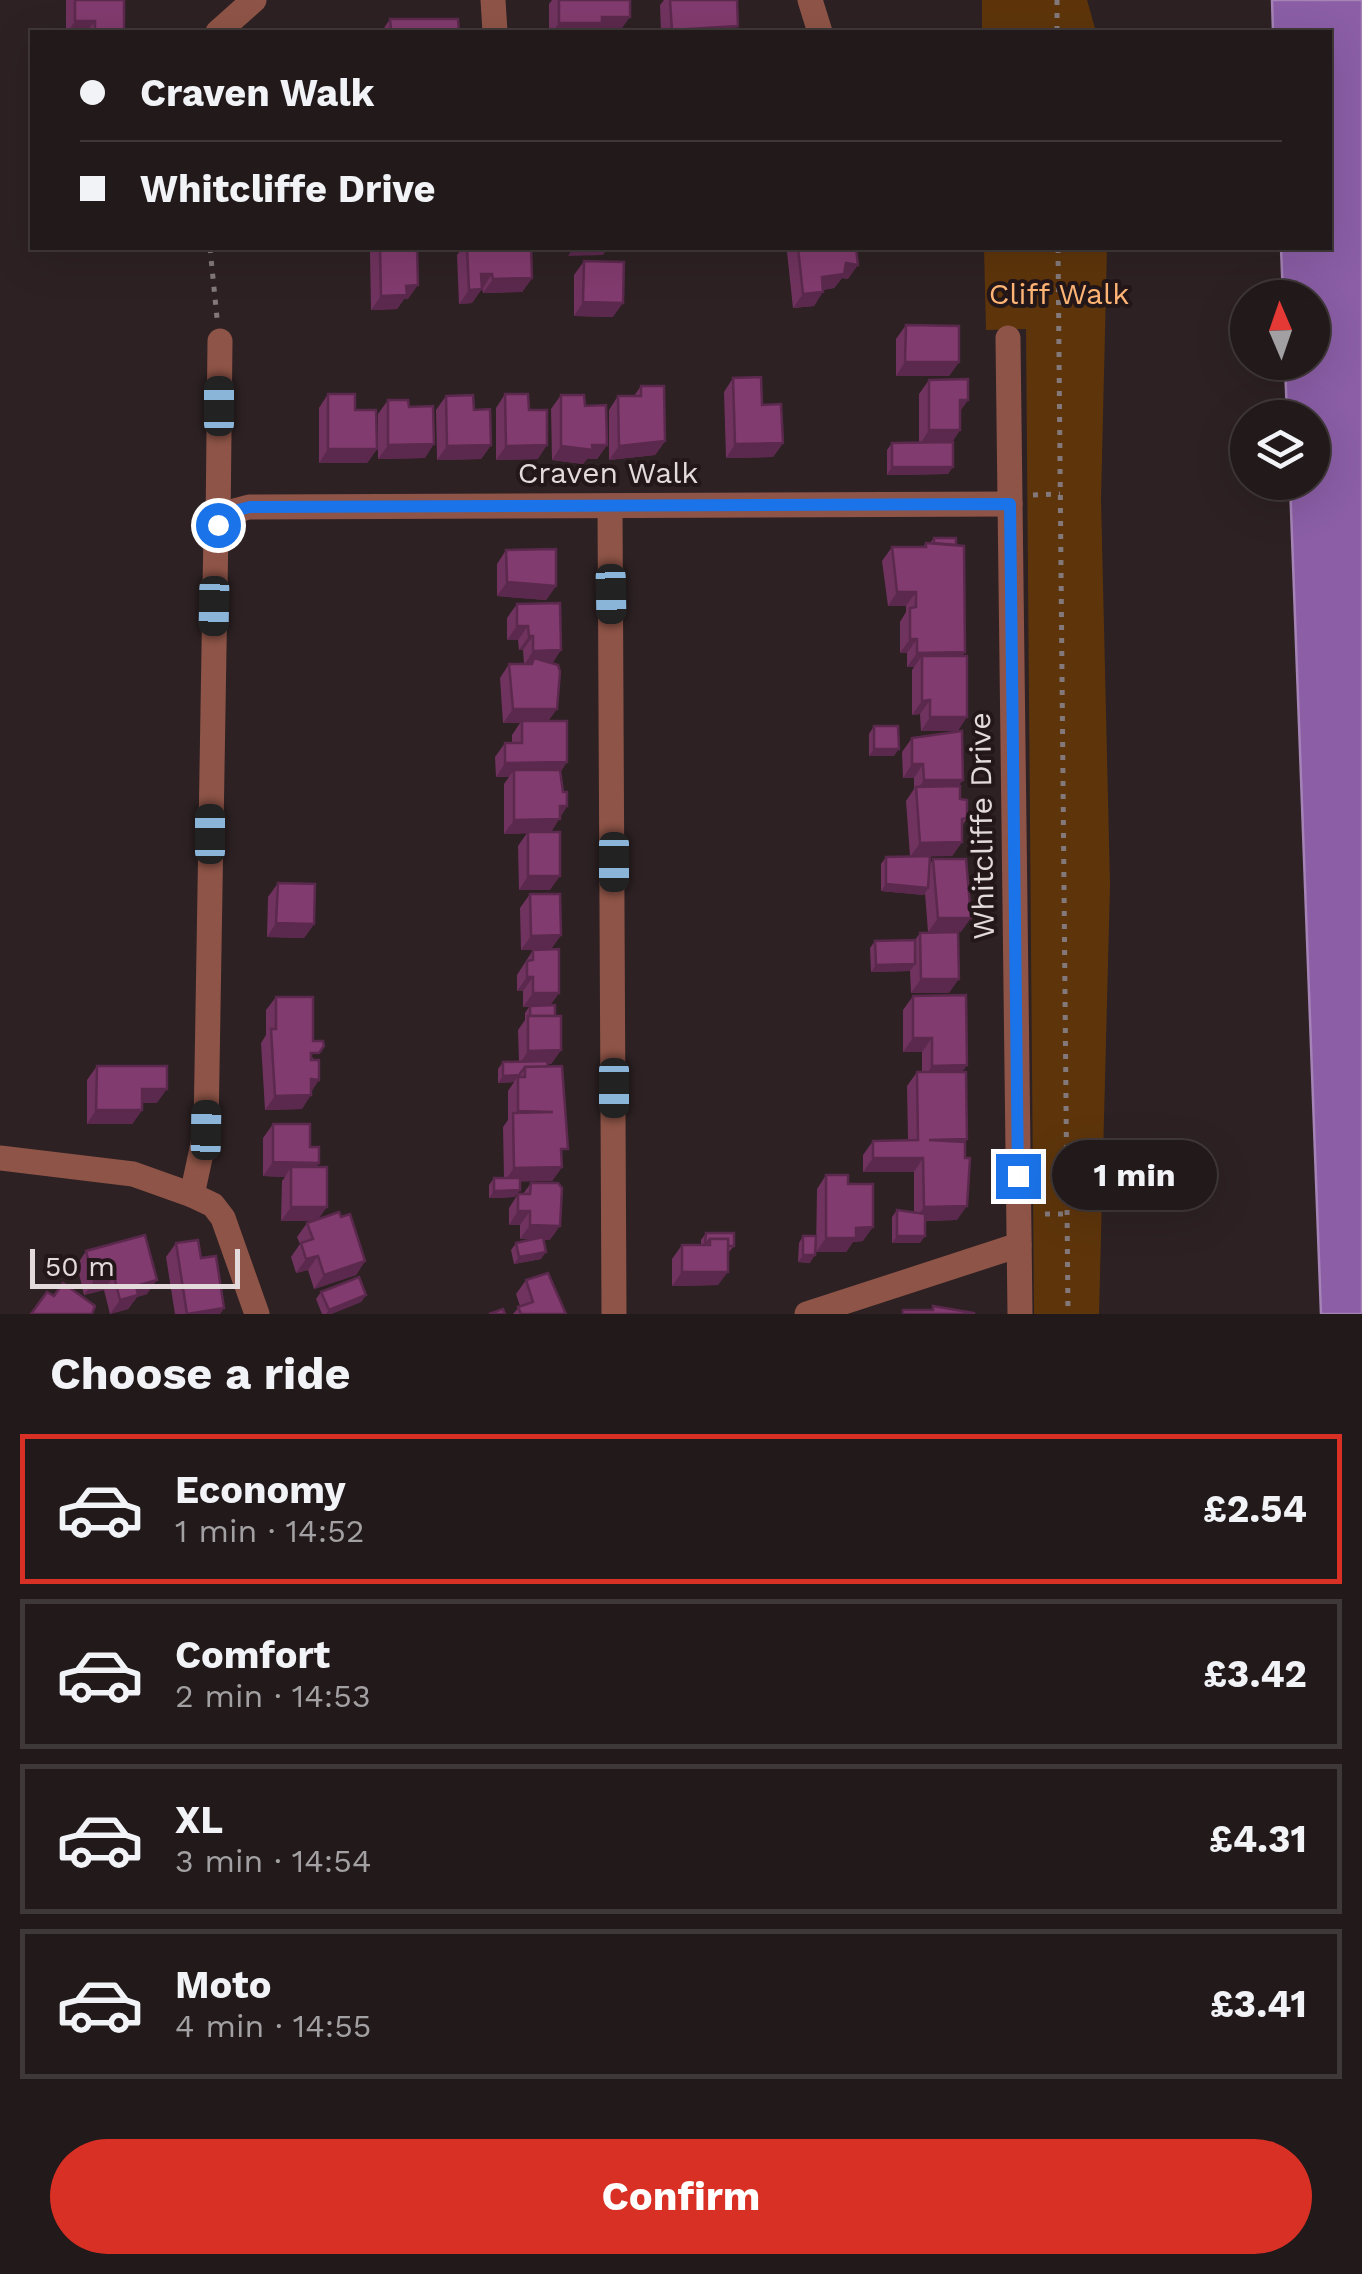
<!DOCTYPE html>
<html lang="en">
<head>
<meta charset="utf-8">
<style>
	body { margin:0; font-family:"Work Sans",sans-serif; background:#2a2223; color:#f1f3f6; height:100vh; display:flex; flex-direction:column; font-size:38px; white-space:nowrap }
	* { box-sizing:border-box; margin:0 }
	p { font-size:32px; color:#a2a0a2 }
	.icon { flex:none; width:55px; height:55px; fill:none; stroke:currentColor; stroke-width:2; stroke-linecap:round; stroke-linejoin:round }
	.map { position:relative; height:1314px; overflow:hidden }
	.sheet { display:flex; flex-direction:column; background:#22191a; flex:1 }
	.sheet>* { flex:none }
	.guide { position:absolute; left:30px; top:30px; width:1302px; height:220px; border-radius:0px; box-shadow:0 10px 40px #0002,0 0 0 2px #3f3839; display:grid; align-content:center; height:220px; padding:0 50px; background:#22191a }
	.needle { width:65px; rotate:358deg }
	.tools { position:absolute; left:1230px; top:280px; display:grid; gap:20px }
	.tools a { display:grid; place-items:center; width:100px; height:100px; border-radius:50%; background:#22191a; box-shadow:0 10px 40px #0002,0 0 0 2px #3f3839; font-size:50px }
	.scale { position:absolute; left:30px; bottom:25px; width:210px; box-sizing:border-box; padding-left:10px; border:5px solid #e3dadc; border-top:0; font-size:28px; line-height:35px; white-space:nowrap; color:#e3dadc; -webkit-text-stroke:8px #231719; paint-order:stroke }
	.end { position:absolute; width:45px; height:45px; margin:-22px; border:12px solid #1a73e8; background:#fff; box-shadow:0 0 0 5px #fff }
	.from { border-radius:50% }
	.bubble { position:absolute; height:70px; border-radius:35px; background:#22191a; box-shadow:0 10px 40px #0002,0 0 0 2px #3f3839; font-size:32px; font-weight:700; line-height:70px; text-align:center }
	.car { position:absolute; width:30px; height:60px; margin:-30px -15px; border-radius:12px; box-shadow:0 0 8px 2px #0007; background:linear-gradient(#222 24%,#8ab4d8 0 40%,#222 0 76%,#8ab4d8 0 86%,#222 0) }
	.guide b { display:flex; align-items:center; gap:35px; height:95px; font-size:38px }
	.guide b+b { border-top:2px solid #3f3839 }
	.guide i { width:25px; height:25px; background:#f1f3f6 }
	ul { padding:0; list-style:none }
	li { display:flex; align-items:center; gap:30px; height:150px; margin:0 20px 15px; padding:0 30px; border:5px solid #3f3839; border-radius:0px }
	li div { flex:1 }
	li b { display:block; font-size:38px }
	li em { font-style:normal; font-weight:700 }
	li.selected { border-color:#d93025 }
	li>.icon { width:90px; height:90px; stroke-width:1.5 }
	h2 { padding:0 50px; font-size:45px; line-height:120px }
	.action { display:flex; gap:20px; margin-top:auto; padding:20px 50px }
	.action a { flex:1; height:115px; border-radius:60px; background:#d93025; color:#fff; font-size:40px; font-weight:700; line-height:115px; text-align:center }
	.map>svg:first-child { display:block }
	.green { fill:#5e350b }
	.water { fill:#8b5ea6; stroke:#a583b6; stroke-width:2.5 }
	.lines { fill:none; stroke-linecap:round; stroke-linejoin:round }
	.path { stroke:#83797b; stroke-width:5; stroke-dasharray:5 8; stroke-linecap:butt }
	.minor { stroke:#8e5447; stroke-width:25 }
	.wall { fill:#70335f }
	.shaded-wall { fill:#5b294d }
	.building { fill:#823b6e; stroke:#5b294d; stroke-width:2.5 }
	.route { stroke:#1a73e8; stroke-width:12 }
	.labels { text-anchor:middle; stroke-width:8; stroke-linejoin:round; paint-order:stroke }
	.park-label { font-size:30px; fill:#ffb575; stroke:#231719 }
	.street-label { font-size:30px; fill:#e3dadc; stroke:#231719 }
</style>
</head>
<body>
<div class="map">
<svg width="1362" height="1314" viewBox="0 0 1362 1314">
	<rect width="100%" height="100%" fill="#2d2123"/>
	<g class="green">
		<polygon points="982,0 1087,0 1096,32 982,32"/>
		<polygon points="984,248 1107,248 1101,499 1110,885 1099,1314 1034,1314 1026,329 986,330"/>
	</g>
	<polygon class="water" points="1272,0 1362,0 1362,1314 1321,1314 1290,483 1312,482 1312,418 1287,417 1285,363 1312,362 1312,298 1283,297 1281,248 1330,248 1330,32 1273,32"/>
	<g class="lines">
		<g class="path">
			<polyline points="1057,0 1057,32"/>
			<polyline points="210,248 217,318"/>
			<polyline points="1058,248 1068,1314"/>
			<polyline points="1033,495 1060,494"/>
			<polyline points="1045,1214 1067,1214"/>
		</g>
		<g class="minor">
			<polyline points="493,0 495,32"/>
			<polyline points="810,0 820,32"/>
			<polyline points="218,32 254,0"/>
			<polyline points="1008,338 1020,1314"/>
			<polyline points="610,506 614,1314"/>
			<polyline points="218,525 220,341"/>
			<polyline points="0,1158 133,1174 192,1195"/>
			<polyline points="257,1314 223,1218 213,1205 192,1195 206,1130 216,529 234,511 249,507 1010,504"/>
			<polyline points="807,1314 1019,1245"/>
		</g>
	</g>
	<g class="wall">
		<rect x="66" y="0" width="58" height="32"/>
		<polygon points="552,0 630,0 620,31 549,32 549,4"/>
		<polygon points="664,0 737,0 738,26 734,32 661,32 660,5"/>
		<polygon points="390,19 459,32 376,32 382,31"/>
		<polygon points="372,248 417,248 408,299 404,299 397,309 371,310 370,252"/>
		<polygon points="462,248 531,248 532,278 522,292 483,293 482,288 472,303 459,304 457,255"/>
		<polygon points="791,248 856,248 848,279 842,278 834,288 823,290 814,306 793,308 787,252"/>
		<polygon points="584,261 613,317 574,316 574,275"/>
		<polygon points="906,325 959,362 949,376 896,376 896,339"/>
		<polygon points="733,378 762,405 783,443 773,457 726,458 724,392"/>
		<polygon points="929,380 968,400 960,411 960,430 952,442 948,474 887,475 887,450 892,443 919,442 919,394"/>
		<polygon points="641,386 665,441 655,455 609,460 609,410 618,396 634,396"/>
		<polygon points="328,394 355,410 377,449 367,463 319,463 319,408"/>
		<polygon points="505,394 529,410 538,459 496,460 496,408"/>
		<polygon points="561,395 585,406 607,445 597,459 587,459 583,464 552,460 551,409"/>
		<polygon points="446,396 474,410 491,445 481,459 437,460 436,410"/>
		<polygon points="388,400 409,407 425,458 378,459 378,414"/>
		<polygon points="934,538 965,652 962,656 958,731 921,731 920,714 912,715 912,670 914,667 907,667 907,653 900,653 900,622 906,612 906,606 888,606 882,561 892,547 923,547 926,543 930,543"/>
		<polygon points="506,550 556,586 546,600 497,596 497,564"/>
		<polygon points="517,604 552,663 549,721 560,772 563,792 567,806 551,832 550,890 519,890 518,846 527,833 504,834 504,784 509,777 496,777 495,757 505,743 512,743 512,735 520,723 503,723 500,678 509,664 524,664 523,650 519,650 518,640 507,640 507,618"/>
		<polygon points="874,726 894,756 869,756 869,734"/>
		<polygon points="912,738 958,786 960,799 967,818 962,826 962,842 952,856 930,856 930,864 933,859 961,932 928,932 925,893 924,895 881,891 881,864 886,857 910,856 906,801 914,789 914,778 903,778 902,752"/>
		<polygon points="278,883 314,924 304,938 267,937 268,897"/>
		<polygon points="530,894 561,935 551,949 521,950 520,908"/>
		<polygon points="920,933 949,993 911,993 910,971 871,972 870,948 875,941 915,940"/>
		<polygon points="533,950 559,993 550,1005 555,1016 561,1050 551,1064 547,1064 562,1167 552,1181 520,1181 515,1197 489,1198 489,1185 494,1178 504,1178 503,1127 508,1120 508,1091 514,1082 498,1083 498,1069 503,1062 519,1062 518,1030 525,1020 525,1013 529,1007 523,1007 523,991 517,991 517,975"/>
		<polygon points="913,996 967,1065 962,1072 967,1139 965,1142 957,1220 925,1221 920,1243 892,1243 892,1217 897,1210 914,1212 914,1172 863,1172 863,1155 873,1141 908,1140 907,1086 917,1072 922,1072 922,1052 903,1052 903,1010"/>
		<polygon points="276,997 314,1060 311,1091 302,1109 265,1110 261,1043 266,1035 266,1010"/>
		<polygon points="97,1066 157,1103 142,1103 142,1110 132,1124 87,1124 87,1080"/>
		<polygon points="273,1124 310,1147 319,1163 316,1167 318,1219 365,1261 356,1275 314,1289 308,1270 296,1273 291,1257 300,1244 297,1237 307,1223 312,1221 281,1221 282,1181 285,1177 263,1176 263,1138"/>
		<polygon points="826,1175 848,1184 863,1241 853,1242 846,1252 816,1252 817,1189"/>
		<polygon points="531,1183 550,1240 544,1240 541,1259 514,1264 511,1250 516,1243 532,1239 520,1239 520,1225 509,1225 509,1208 518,1194 523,1194"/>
		<polygon points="706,1233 734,1246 728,1253 718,1285 672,1286 672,1259 682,1245 701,1245 701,1240"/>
		<polygon points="803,1236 810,1263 798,1262 799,1243"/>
		<polygon points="176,1243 201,1258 224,1308 220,1314 175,1314 166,1257"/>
		<polygon points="86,1251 147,1294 137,1297 128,1309 110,1314 104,1290 84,1295 77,1265"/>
		<polygon points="526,1280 566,1314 513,1314 520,1306 516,1294"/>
		<polygon points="321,1292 366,1295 361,1302 331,1314 322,1314 316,1299"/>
	</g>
	<g class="shaded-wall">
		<polygon points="602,17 630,17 620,31 552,32 559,23"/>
		<polygon points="75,21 95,21 87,32 68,32"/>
		<polygon points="738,26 734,32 670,32 672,30"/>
		<polygon points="573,248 608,248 603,255 568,256"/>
		<polygon points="846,263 858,265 848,279 842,278 834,288 812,291 822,277"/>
		<polygon points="481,274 492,274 483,288 472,288"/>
		<polygon points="532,278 522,292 483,293 493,279"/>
		<polygon points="418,285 408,299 404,299 397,309 371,310 381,296 406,286"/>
		<polygon points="482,289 472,303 459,304 469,290"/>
		<polygon points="823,292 814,306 793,308 803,294"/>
		<polygon points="583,302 623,303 613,317 574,316"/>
		<polygon points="905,362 959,362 949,376 896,376"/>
		<polygon points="960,400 968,400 958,414"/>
		<polygon points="929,430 960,430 951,444 920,444"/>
		<polygon points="665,441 655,455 609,460 619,446"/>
		<polygon points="783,443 773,457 726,458 735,444"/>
		<polygon points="434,444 425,458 378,459 388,445"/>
		<polygon points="491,445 481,459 437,460 447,446"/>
		<polygon points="547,445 538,459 496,460 506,446"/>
		<polygon points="607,445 597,459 587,459 583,464 552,460 561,446"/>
		<polygon points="328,449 377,449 367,463 319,463"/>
		<polygon points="892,467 953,467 948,474 887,475"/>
		<polygon points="507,582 556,586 546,600 497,596"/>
		<polygon points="897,592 916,592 906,606 888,606"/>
		<polygon points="517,626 528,626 518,640 507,640"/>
		<polygon points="529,636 533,636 523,650 519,650"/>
		<polygon points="910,639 917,639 907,653 900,653"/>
		<polygon points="561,650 552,664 534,658 530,665 524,665 533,651"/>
		<polygon points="965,652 955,666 922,656 914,667 907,667 917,653"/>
		<polygon points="930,700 920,714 912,715 922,701"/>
		<polygon points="513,709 557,709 547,723 503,723"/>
		<polygon points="930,717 967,717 958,731 921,731"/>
		<polygon points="874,749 899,749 894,756 869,756"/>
		<polygon points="567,762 558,776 514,770 509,777 496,777 505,763"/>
		<polygon points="912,764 923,764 914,778 903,778"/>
		<polygon points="924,780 963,780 953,794 916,791"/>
		<polygon points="560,806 567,806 550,833 504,834 514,820"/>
		<polygon points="962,842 952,856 910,857 920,843"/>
		<polygon points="528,876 560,876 550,890 519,890"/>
		<polygon points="886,884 928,888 924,895 881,891"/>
		<polygon points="938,918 971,918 961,932 928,932"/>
		<polygon points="276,923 314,924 304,938 267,937"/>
		<polygon points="561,935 551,949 521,950 531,936"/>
		<polygon points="915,964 910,971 871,972 876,965"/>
		<polygon points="527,977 533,977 523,991 517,991"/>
		<polygon points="921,979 959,979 949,993 911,993"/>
		<polygon points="533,993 559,993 549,1007 523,1007"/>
		<polygon points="913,1038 932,1038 922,1052 903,1052"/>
		<polygon points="561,1050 551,1064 519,1065 528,1051"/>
		<polygon points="967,1065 957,1079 922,1080 932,1066"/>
		<polygon points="519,1075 514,1082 498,1083 503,1076"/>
		<polygon points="311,1079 319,1080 310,1094"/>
		<polygon points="142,1089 167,1089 157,1103 132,1103"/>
		<polygon points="311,1095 302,1109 265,1110 275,1096"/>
		<polygon points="96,1110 142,1110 132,1124 87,1124"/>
		<polygon points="873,1158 923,1158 914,1172 863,1172"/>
		<polygon points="273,1162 319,1163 310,1177 291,1167 285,1177 263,1176"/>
		<polygon points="562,1167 552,1181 504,1182 514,1168"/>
		<polygon points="520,1190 515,1197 489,1198 494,1191"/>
		<polygon points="967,1206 957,1220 914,1221 924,1207"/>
		<polygon points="291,1207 327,1207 317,1221 281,1221"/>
		<polygon points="518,1211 530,1211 520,1225 509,1225"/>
		<polygon points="530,1225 560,1226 550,1240 520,1239"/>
		<polygon points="873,1227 863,1241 853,1242 846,1252 816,1252 826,1238 856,1228"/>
		<polygon points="897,1236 925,1236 920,1243 892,1243"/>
		<polygon points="546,1252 541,1259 514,1264 519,1257"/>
		<polygon points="803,1255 815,1255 810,1263 798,1262"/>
		<polygon points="318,1256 308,1270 296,1273 306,1259"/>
		<polygon points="365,1261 356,1275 314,1289 324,1275"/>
		<polygon points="682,1272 728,1272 718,1285 672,1286"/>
		<polygon points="114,1276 104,1290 84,1295 94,1281"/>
		<polygon points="157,1280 147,1294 137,1297 128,1309 110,1314 120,1300 136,1286"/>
		<polygon points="366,1295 361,1302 331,1314 326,1314 329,1310"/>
		<polygon points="224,1308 220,1314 187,1314"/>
	</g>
	<g class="building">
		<polygon points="75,0 124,0 124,32 95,32 95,21 75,21"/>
		<polygon points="559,0 630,0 630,17 602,17 602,23 559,23"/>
		<polygon points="670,0 737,0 738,26 672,30"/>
		<polygon points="390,19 458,19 459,32 377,32 377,31 391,30"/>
		<polygon points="380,248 417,248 418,285 406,286 407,295 381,296"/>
		<polygon points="467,248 531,248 532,278 493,279 492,274 481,274 482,289 469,290"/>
		<polygon points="798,248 856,248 858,265 846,263 844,274 822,277 823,292 803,294"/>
		<polygon points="584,261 624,262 623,303 583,302"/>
		<polygon points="906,325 959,326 959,362 905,362"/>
		<polygon points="761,377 762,405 781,404 783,443 735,444 733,378"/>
		<polygon points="968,379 968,400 960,400 960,430 929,430 929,380"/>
		<polygon points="641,386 664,386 665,441 619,446 618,396 641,396"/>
		<polygon points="328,394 355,394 355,410 376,410 377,449 328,449"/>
		<polygon points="505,394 528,394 529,410 547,410 547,445 506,446"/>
		<polygon points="473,395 474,410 490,409 491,445 447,446 446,396"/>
		<polygon points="561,395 584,395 585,406 606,405 607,445 592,445 593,450 561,446"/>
		<polygon points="388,400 408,400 409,407 433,406 434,444 388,445"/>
		<polygon points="953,442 953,467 892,467 892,443"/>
		<polygon points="934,538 956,538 956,545 934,543"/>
		<polygon points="926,543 964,546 965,652 917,653 917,639 910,639 910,608 916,607 916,592 897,592 892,547 926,547"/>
		<polygon points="556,549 556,586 507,582 506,550"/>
		<polygon points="560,603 561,650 533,651 533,636 529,636 528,626 517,626 517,604"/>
		<polygon points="922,656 967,656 967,717 930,717 930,700 922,701"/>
		<polygon points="534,658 558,665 560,672 557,709 513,709 509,664 532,664"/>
		<polygon points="522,721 567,721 567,762 505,763 505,743 522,743"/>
		<polygon points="874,726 898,726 899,749 874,749"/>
		<polygon points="962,731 963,780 924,780 923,764 912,764 912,738"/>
		<polygon points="514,770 560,770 563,792 567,792 567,806 560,806 560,819 514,820"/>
		<polygon points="960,786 960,799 967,800 967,818 962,819 962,842 920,843 916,787"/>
		<rect x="528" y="832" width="32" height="44"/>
		<polygon points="930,856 928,888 886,884 886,857"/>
		<polygon points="933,859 966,859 971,918 938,918"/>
		<polygon points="278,883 315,884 314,924 276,923"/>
		<polygon points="530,894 560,894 561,935 531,936"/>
		<polygon points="958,932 959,979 921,979 920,933"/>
		<polygon points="915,940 915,964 876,965 875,941"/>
		<polygon points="559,949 559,993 533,993 533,977 527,977 527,961 533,960 533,950"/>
		<polygon points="966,995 967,1065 932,1066 932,1038 913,1038 913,996"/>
		<polygon points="276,997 313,997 313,1041 323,1041 324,1046 319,1053 311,1053 311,1060 319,1060 319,1080 311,1079 311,1095 275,1096 271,1029 276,1029"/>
		<polygon points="555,1005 555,1016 530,1016 530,1006"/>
		<polygon points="528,1016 561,1016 561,1050 528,1051"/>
		<polygon points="547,1061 548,1067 525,1067 519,1075 503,1076 503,1062"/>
		<polygon points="97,1066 167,1066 167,1089 142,1089 142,1110 96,1110"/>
		<polygon points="562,1066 568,1149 561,1149 562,1167 514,1168 513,1113 553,1112 518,1111 518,1077 525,1077 525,1067"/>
		<polygon points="917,1072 966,1072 967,1139 929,1140 965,1142 965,1158 970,1158 967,1206 924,1207 923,1158 873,1158 873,1141 918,1140"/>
		<polygon points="273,1124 310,1124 310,1147 319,1147 319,1163 273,1162"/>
		<rect x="291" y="1167" width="36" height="40"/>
		<polygon points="826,1175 848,1175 848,1184 873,1184 873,1227 856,1228 856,1238 826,1238"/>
		<polygon points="494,1178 520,1178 520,1190 494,1191"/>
		<polygon points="531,1183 558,1183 562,1188 560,1226 530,1225 530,1211 518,1211 518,1194 530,1194"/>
		<polygon points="897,1210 925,1214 925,1236 897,1236"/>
		<polygon points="339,1212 341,1217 350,1214 365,1261 324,1275 318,1256 306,1259 301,1243 313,1239 307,1223"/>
		<polygon points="706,1233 734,1233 734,1246 728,1246 728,1239 710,1239 705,1245"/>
		<polygon points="145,1235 157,1280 136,1286 138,1295 120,1300 114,1276 94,1281 86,1251"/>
		<polygon points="803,1236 816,1236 815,1255 803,1255"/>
		<polygon points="543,1237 546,1252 519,1257 516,1243"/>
		<polygon points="710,1239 728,1239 728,1272 682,1272 682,1245 710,1245"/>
		<polygon points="198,1240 201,1258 216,1256 224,1308 187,1314 176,1243"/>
		<polygon points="548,1273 566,1314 521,1314 518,1307 533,1302 526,1280"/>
		<polygon points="359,1277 366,1295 329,1310 321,1292"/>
		<polygon points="63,1283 95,1306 92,1314 31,1314 47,1292 54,1296"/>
		<polygon points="933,1306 974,1313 974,1314 903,1314 903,1310 933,1310"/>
		<polygon points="503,1309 505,1314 489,1314"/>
	</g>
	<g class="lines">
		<polyline class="route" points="218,525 234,511 250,507 1010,504 1018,1176"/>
	</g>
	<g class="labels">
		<g class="park-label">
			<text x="1059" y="304">Cliff Walk</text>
		</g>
		<g class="street-label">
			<text x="608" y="483">Craven Walk</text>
			<text transform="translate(982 826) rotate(-91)" y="10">Whitcliffe Drive</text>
		</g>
	</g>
</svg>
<div class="tools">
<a><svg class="needle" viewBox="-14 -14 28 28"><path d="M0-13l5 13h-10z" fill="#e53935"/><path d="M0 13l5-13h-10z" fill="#a2a0a2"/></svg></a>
<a><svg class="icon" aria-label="layers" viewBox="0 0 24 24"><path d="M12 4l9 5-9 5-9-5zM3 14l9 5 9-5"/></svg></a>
</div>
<div class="scale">50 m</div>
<i class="end from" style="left:218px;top:525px"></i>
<i class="end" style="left:1018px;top:1176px"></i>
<div class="bubble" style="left:1052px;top:1140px;width:165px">1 min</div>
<i class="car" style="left:219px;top:406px;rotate:0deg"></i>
<i class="car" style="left:611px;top:594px;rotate:179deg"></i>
<i class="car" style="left:214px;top:606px;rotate:181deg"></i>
<i class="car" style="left:210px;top:834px;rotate:0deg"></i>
<i class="car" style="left:614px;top:862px;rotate:180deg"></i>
<i class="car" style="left:614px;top:1088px;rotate:180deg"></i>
<i class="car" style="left:206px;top:1130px;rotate:1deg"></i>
<div class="guide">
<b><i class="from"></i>Craven Walk</b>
<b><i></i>Whitcliffe Drive</b>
</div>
</div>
<section class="sheet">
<h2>Choose a ride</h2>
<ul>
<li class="selected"><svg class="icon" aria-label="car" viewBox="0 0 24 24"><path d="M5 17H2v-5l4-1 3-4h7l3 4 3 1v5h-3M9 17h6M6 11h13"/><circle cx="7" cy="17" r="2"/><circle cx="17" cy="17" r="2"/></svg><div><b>Economy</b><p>1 min · 14:52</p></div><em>£2.54</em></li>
<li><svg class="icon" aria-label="car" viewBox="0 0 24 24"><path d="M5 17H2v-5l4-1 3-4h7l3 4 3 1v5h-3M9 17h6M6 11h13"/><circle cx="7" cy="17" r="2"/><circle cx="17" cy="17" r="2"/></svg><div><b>Comfort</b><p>2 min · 14:53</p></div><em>£3.42</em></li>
<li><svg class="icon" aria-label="car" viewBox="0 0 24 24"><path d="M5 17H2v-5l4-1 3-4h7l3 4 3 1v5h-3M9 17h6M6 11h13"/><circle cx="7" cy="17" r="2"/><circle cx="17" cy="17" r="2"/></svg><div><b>XL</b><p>3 min · 14:54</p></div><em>£4.31</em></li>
<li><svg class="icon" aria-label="car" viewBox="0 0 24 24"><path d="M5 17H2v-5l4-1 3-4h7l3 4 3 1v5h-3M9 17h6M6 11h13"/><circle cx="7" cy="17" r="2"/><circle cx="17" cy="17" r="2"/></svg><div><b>Moto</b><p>4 min · 14:55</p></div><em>£3.41</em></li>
</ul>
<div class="action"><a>Confirm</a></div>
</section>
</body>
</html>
